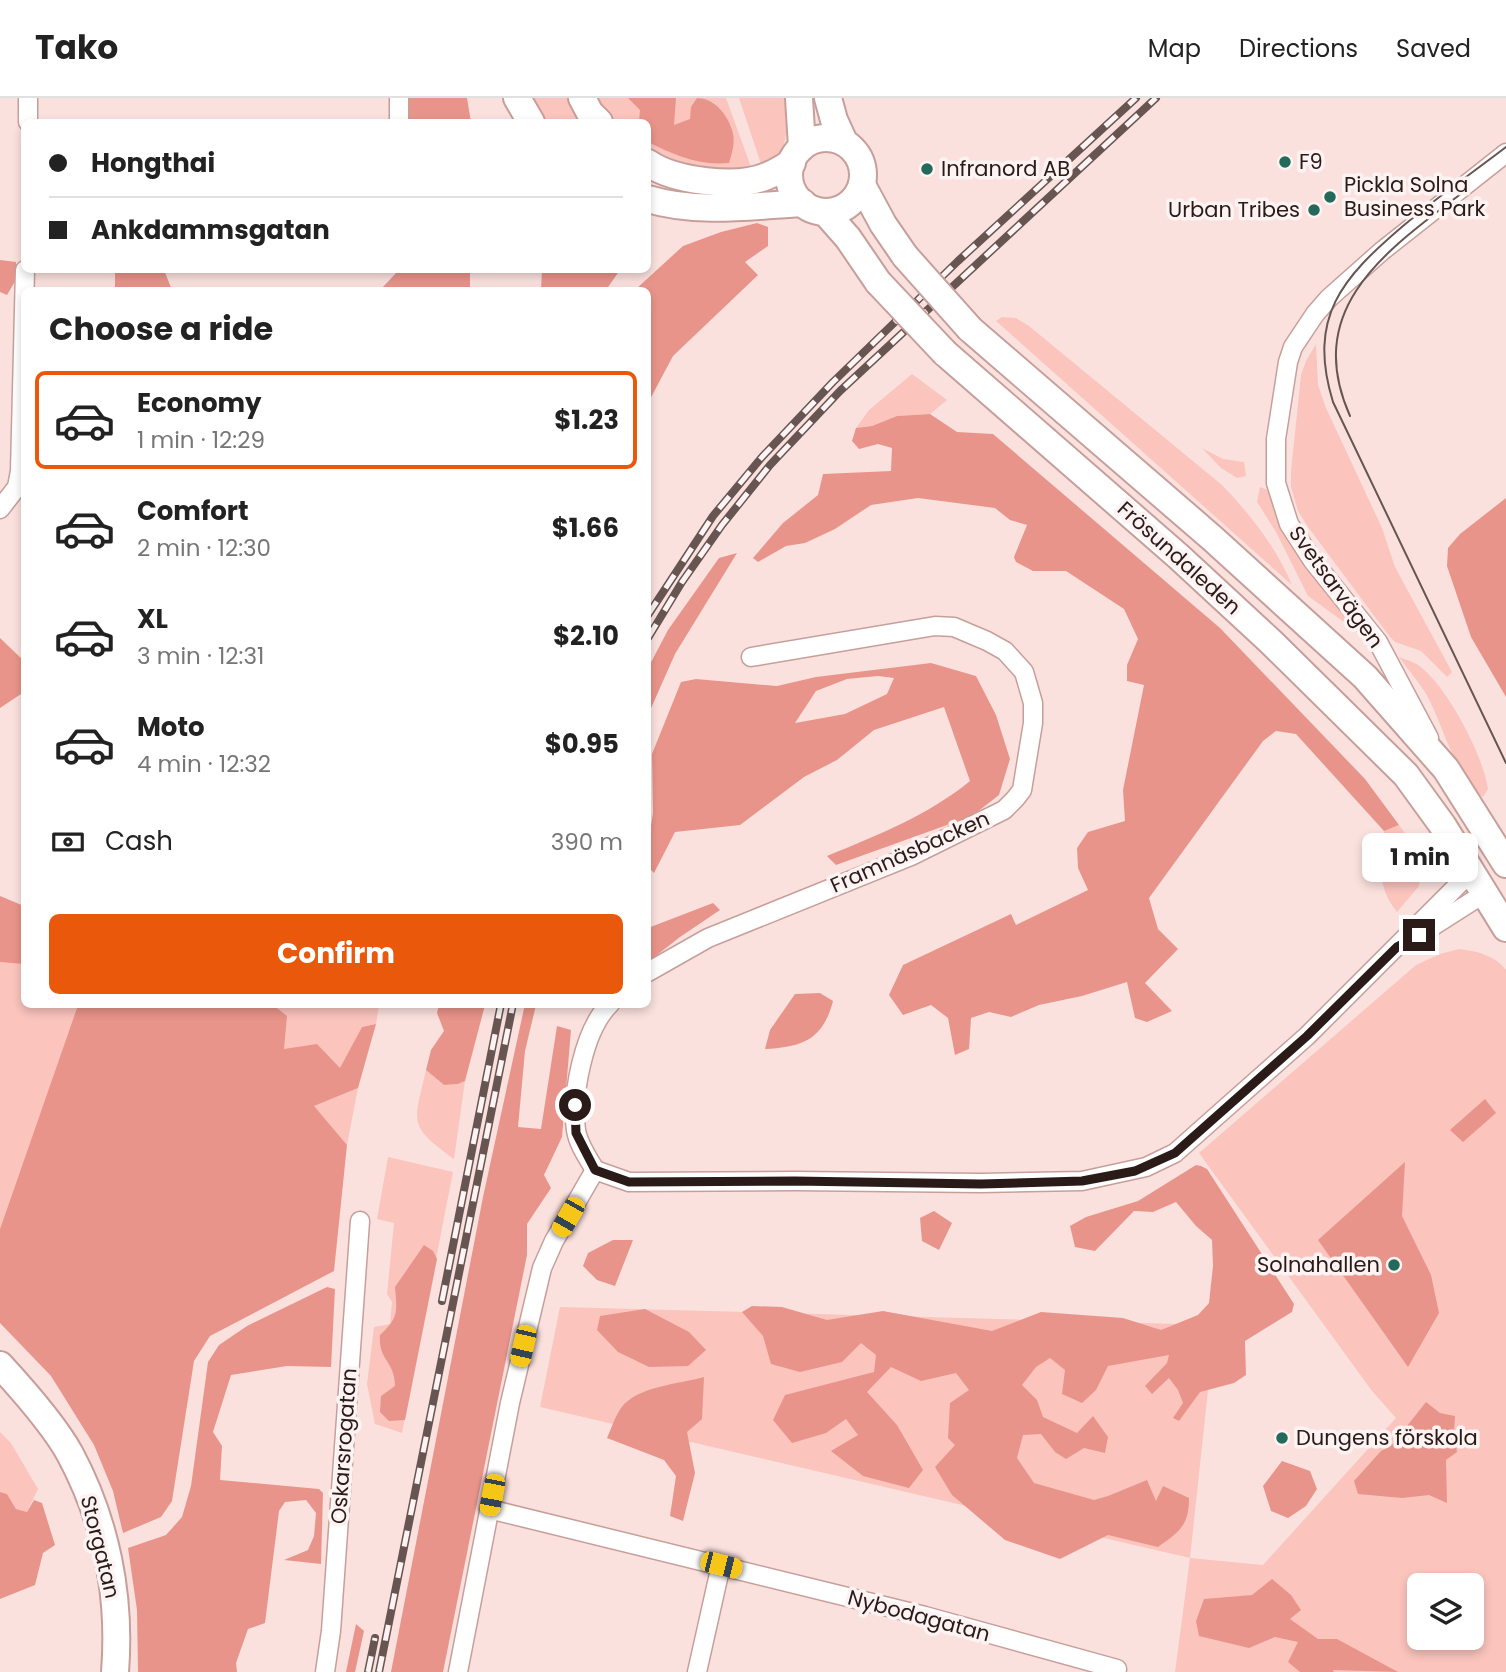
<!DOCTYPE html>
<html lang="en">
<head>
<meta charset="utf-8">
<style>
	body { margin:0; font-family:Poppins,sans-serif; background:#f2f2f2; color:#222; height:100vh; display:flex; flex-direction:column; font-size:26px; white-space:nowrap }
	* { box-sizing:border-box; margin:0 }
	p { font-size:23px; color:#767676 }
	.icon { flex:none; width:38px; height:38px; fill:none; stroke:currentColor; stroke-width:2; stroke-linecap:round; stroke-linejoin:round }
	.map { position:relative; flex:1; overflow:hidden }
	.side { position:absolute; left:21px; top:189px; width:630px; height:721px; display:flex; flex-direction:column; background:#fff; border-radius:10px; box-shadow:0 4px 10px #0003 }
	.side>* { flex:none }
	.top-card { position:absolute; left:21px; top:21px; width:630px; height:154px; border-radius:10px; box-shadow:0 4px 10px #0003; display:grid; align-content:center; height:154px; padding:0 28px; background:#fff }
	.buttons { position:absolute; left:1407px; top:1475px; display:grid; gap:14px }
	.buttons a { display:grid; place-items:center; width:77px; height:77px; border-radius:10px; background:#fff; box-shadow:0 4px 10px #0003; font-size:35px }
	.end { position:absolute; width:32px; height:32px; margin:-16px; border:9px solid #2a1b19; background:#fff; box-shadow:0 0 0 4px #fff }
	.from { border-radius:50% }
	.bubble { position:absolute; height:49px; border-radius:10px; background:#fff; box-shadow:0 4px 10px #0003; font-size:23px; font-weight:700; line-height:49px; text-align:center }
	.car { position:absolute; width:21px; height:42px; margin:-21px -10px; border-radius:9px; box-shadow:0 0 5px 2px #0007; background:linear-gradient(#f5c518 24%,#345 0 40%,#f5c518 0 76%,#345 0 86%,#f5c518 0) }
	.top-card b { display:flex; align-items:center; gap:24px; height:66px; font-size:26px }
	.top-card b+b { border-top:2px solid #e0e0e0 }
	.top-card i { width:18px; height:18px; background:#222 }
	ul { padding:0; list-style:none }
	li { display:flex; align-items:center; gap:21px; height:98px; margin:0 14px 10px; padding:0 14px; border:4px solid transparent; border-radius:10px }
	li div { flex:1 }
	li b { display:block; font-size:26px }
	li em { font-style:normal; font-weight:700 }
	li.active { border-color:#ea580c }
	li>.icon { width:63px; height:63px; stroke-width:1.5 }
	h2 { padding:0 28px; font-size:32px; line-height:84px }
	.pay { display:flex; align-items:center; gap:18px; height:77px; padding:0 28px; font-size:26px }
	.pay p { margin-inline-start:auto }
	.button { display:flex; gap:14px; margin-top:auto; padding:14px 28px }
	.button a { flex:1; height:80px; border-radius:10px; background:#ea580c; color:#fff; font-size:28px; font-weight:700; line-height:80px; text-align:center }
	header { display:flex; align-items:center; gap:42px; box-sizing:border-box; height:98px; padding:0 35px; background:#fff; border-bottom:2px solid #e0e0e0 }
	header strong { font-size:33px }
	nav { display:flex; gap:38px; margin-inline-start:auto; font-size:24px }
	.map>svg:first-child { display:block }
	.green { fill:#fbc4bd; fill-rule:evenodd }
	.forest { fill:#e9948a; fill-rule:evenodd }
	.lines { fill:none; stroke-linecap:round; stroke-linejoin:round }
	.street-casing { stroke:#c79f9a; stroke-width:21 }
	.secondary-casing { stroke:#c79f9a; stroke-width:30 }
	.street { stroke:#fff; stroke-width:18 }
	.secondary { stroke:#fff; stroke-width:26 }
	.tram { stroke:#675552; stroke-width:2 }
	.rail-casing { stroke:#675552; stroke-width:8 }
	.rail { stroke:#fcf3f2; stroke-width:5; stroke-dasharray:16; stroke-linecap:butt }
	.secondary-bridge-casing { stroke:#c79f9a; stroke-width:30; stroke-linecap:butt }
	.secondary-bridge { stroke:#fff; stroke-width:26 }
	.route { stroke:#2a1b19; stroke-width:9 }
	.poi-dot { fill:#25695b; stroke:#fcf3f2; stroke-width:2.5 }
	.labels { text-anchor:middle; stroke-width:7; stroke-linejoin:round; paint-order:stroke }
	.poi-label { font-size:21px; fill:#2a1b19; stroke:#fcf3f2; text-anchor:start }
	.street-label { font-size:21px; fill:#2a1b19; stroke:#fcf3f2 }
</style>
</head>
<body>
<header>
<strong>Tako</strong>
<nav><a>Map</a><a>Directions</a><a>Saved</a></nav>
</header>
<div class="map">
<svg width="1506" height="1574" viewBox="0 0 1506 1574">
	<rect width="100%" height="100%" fill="#fbe1de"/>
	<g class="green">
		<polygon points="530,0 571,0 588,24 543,24"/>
		<path d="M 596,0 L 726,0 L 751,69 C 714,74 681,67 648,51 L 648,24 L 616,24 Z"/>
		<path d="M 739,0 L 785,0 C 787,22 792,63 761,66 Z"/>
		<path d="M 1002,219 L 1016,220 L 1029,228 L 1222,387 C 1250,416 1276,449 1292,487 L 996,223 Z"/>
		<polygon points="1316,246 1318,287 1326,310 1382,430 1395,469 1452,574 1447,579 1421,553 1395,544 1390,539 1308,429 1298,413 1291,389 1291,373 1301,277 1306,263"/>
		<polygon points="912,276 947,302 930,316 897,318 872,328 856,330 869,312"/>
		<polygon points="1202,350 1223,361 1244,364 1246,378 1237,380 1221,370"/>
		<polygon points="1260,389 1273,394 1354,520 1348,527 1308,498 1276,434 1257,404"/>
		<path d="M 1399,559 C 1407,562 1416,564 1423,571 C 1449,593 1483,657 1488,691 L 1483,699 C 1455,681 1442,622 1425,594 C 1417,582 1407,570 1399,559 Z"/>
		<path d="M 1399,727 L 1422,758 L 1419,788 L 1397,814 C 1377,790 1379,763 1384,733 Z"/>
		<polygon points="0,823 24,836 24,906 78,907 0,1131"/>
		<path d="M 1459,851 C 1476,853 1495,857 1506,872 L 1506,1574 L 1175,1574 L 1190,1460 L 540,1309 L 560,1209 L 1215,1227 L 1190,1460 L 1263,1467 L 1396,1320 L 1372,1293 L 1199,1055 L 1416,867 L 1440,856 ZM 1419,1488 L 1472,1488 L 1472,1540 L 1419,1540 Z"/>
		<polygon points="273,907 379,907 376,926 362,929 341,971 283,951"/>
		<path d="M 426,972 L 444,987 L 458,986 L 465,983 L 454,1061 C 407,1027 414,1025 426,972 Z"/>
		<polygon points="358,990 347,1047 313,1008"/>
		<polygon points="388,1059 453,1074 402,1335 375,1326 367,1286 374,1229 390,1226 392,1204 387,1196 394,1125 377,1121"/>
		<polygon points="0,1334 11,1345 38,1391 27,1414 16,1411 7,1396 0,1394"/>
	</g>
	<g class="forest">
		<polygon points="404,0 467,0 471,24 405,24"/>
		<path d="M 628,0 L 676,0 L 674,27 L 690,21 L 691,9 L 697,0 C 714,0 727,16 732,32 C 736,43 732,55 729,65 C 699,68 674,57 648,44 L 648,24 L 639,24 L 640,12 Z"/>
		<polygon points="757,125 768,129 768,148 745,164 758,177 673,258 648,305 648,192 635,192 683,148 721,134"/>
		<polygon points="0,162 16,164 17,180 7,197 0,194"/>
		<polygon points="115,172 164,172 172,192 115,192"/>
		<polygon points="399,172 470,172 470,192 380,192"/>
		<polygon points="542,172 620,172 606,192 541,192"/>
		<polygon points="930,316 957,334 993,336 1220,530 1365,681 1399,727 1384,733 1296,636 1276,633 1263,643 1149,800 1158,831 1178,851 1145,885 1172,913 1147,924 1135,920 1127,884 1082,898 1039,907 1011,919 989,914 971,920 969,951 955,957 948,920 931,907 903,917 889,897 903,867 1011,816 1016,827 1088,792 1078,770 1077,750 1088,734 1125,723 1123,692 1144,587 1127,583 1127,567 1138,541 1124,511 1066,473 1033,473 1016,464 1014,459 1027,427 1010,422 995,410 918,400 871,407 835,431 805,445 786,448 758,464 753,460 783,425 818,397 823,376 891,373 892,350 878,346 859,351 852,343 856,330 872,328 897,318"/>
		<polygon points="1506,400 1506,599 1471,539 1447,468 1448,450 1460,436"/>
		<polygon points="737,455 675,556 648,617 648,570 668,532 719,460"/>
		<polygon points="0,540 24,563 24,594 0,610"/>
		<path d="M 931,565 L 976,578 L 996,617 L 1010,661 L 999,697 L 972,718 L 836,767 L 827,758 C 878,737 927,718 970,683 L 944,609 L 874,632 L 837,662 L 804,679 L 740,727 L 675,734 L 654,775 L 648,769 L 648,746 L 653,715 L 652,656 L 681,584 L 696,581 L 777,588 L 816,579 ZM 878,578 L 894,580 L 887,596 L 845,616 L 795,625 L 816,593 L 847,581 Z"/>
		<polygon points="0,798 24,808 24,866 0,864"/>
		<polygon points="713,805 720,812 680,839 648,864 648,830"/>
		<path d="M 820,895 L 833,903 C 823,942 802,949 765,951 L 770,932 L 795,896 Z"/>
		<polygon points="525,906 536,907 525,953 518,1029 541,1031 557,928 571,932 562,1039 544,1077 551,1090 527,1126 527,1157 443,1574 391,1574 483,1099"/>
		<polygon points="78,907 273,907 287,918 284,951 317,946 340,970 362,929 376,926 358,990 314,1008 347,1047 334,1173 210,1238 194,1263 172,1403 161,1419 123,1435 113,1393 94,1347 51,1278 0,1225 0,1131"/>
		<polygon points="439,907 485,907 465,983 458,986 444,987 426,972 431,952 444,933 437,915"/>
		<polygon points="1485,1001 1496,1015 1463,1044 1450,1032"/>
		<polygon points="1405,1064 1402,1118 1431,1177 1439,1215 1408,1269 1318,1142"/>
		<path d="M 1196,1067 L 1201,1068 L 1207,1071 L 1294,1206 L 1292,1214 L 1245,1243 L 1246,1277 L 1234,1285 L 1200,1294 L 1179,1323 L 1173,1320 L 1183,1305 L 1178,1292 L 1169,1280 L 1152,1296 L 1145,1288 L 1167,1265 L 1169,1257 L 1108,1268 L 1096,1292 L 1082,1305 L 1062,1296 L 1065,1272 L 1050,1260 L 1036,1269 L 1022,1287 L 1037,1302 L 1043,1319 L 1077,1335 L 1093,1318 L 1108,1339 L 1105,1355 L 1084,1350 L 1066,1361 L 1055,1354 L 1041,1336 L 1023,1337 L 1017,1360 L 1034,1385 L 1094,1402 L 1108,1398 L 1147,1382 L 1156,1403 L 1163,1388 L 1189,1400 C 1189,1428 1179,1434 1158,1449 L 1108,1437 L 1060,1461 L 1005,1442 L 952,1397 L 935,1369 L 955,1347 L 948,1340 L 950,1305 L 969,1292 L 956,1275 L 921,1283 L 891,1269 L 867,1294 L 897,1327 L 923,1372 L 909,1390 L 863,1378 L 831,1353 L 858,1337 L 846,1321 L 826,1335 L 792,1345 L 773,1322 L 785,1297 L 874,1274 L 876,1257 L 861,1245 L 842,1264 L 800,1274 L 771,1266 L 763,1238 L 742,1214 L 752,1208 L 782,1209 L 827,1222 L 883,1213 L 992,1233 L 1041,1214 L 1123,1220 L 1161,1232 L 1198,1217 L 1209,1205 L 1213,1168 L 1212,1142 L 1196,1128 L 1176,1104 L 1153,1114 L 1134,1113 L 1095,1153 L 1075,1149 L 1070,1128 L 1086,1119 L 1138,1103 Z"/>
		<polygon points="934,1113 952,1125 939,1152 922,1143 920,1120"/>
		<polygon points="613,1142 633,1142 615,1188 597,1182 583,1168 588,1155"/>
		<path d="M 424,1147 L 433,1153 L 437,1161 L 405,1322 L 389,1323 L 380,1314 L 381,1298 L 395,1288 C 395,1263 378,1263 380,1237 C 399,1219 397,1214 395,1189 Z"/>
		<polygon points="327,1189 335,1191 331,1269 287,1268 231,1277 213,1334 222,1348 220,1382 319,1391 323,1395 321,1466 284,1462 308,1452 314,1438 316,1415 306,1402 285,1404 279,1413 265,1525 248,1531 236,1565 237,1574 138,1574 137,1512 128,1450 166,1437 182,1419 191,1388 208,1264 219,1247 247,1228"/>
		<polygon points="645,1211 689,1234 706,1252 688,1268 649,1269 618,1254 597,1232 600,1218"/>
		<path d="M 704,1279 L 702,1321 L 687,1334 L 695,1375 L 683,1423 L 670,1418 L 676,1378 L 664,1362 L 607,1340 C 611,1331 615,1319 621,1310 C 637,1288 680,1286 704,1279 Z"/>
		<polygon points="1426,1304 1440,1315 1455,1318 1454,1335 1457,1354 1446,1362 1447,1405 1429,1397 1402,1400 1358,1396 1354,1383 1381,1353 1392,1347"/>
		<polygon points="1282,1363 1310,1373 1317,1391 1306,1408 1288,1420 1271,1413 1263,1388"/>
		<polygon points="0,1394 7,1396 16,1411 27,1414 34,1402 42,1405 55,1447 43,1455 35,1487 0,1501"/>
		<polygon points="1272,1481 1291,1497 1301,1512 1290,1521 1318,1541 1337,1541 1398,1574 1333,1572 1334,1574 1300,1574 1288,1564 1298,1544 1275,1539 1249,1550 1199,1538 1196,1523 1204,1501 1252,1497"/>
		<polygon points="356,1526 364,1533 355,1574 346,1574"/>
	</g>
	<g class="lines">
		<defs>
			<g id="street">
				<polyline points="28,0 28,24"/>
				<polyline points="399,0 399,24"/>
				<polyline points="0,411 17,389 20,373 25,172"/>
				<polyline points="1429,640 1378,544 1313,463 1289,426 1276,385 1276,341 1288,264 1293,249 1315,216 1329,200 1382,153 1506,55"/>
				<polyline points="1416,839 1485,795"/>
				<polyline points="648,874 708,840 911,758 1004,712 1015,701 1022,692 1033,625 1033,605 1024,574 1005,553 987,543 954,529 935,528 751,559"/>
				<polyline points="595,1072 629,1084 795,1083 981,1085 1082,1083 1146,1069 1175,1055 1307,938 1472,773"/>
				<path d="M 595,1072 C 588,1060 578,1046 576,1032 C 571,997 584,931 610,906"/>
				<polyline points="489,1411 925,1518 1117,1571"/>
				<polyline points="325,1574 331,1533 360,1123"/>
				<polyline points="458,1574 510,1305 542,1170 554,1143 595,1072"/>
				<polyline points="697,1574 721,1467"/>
			</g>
			<g id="secondary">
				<polyline points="517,0 531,24"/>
				<polyline points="582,0 590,15 599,24"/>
				<polyline points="799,0 802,49"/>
				<polyline points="828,0 834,22 844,44"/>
				<circle cx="826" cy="77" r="37"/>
				<path d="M 648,65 C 674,83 737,91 767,78 C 775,75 784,69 792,65"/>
				<polyline points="862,87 883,126 905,158"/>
				<path d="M 648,101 C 697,116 752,108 803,105"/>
				<polyline points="825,114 848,140 878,184"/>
				<polyline points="970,231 1212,440 1365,579 1446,671 1506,766"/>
				<polyline points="945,255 1178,458 1271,544 1406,677 1443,728 1506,830"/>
				<path d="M 0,1267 C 23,1292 54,1327 70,1356 C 106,1423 121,1498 115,1574"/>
			</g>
		</defs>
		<use href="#street" class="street-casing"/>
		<use href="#secondary" class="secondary-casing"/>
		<use href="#street" class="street"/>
		<use href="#secondary" class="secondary"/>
		<g class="tram">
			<path d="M 1506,49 C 1472,75 1436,100 1403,128 C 1342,180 1307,219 1333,304 L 1506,665"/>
			<path d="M 1350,318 C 1302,210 1386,153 1462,95"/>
		</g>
		<defs>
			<g id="rail">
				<polyline points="648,517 713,418 762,359 833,284 958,163 1136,0"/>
				<polyline points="648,540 682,484 722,427 770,367 840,293 1156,0"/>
				<polyline points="442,1203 501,906"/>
				<polyline points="368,1574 375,1540"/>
				<polyline points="379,1574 513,906"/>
			</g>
		</defs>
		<use href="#rail" class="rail-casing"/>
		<use href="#rail" class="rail"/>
		<defs>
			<g id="secondary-bridge">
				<polyline points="905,158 970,231"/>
				<polyline points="878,184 945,255"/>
			</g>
		</defs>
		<use href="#secondary-bridge" class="secondary-bridge-casing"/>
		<use href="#secondary-bridge" class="secondary-bridge"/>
	</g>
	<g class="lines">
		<polyline class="route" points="575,1007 576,1035 595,1072 629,1084 795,1083 981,1086 1082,1083 1135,1073 1175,1055 1307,938 1397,849 1419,837"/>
	</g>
	<g class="poi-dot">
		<circle cx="1285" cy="64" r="7"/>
		<circle cx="927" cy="71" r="7"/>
		<circle cx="1330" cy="99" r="7"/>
		<circle cx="1314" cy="112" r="7"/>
		<circle cx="1394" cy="1167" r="7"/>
		<circle cx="1282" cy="1340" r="7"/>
	</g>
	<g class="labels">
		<g class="poi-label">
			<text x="1299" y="71">F9</text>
			<text x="941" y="78">Infranord AB</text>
			<text x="1344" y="94">Pickla Solna<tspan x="1344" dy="24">Business Park</tspan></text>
			<text x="1300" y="119" text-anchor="end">Urban Tribes</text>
			<text x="1380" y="1174" text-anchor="end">Solnahallen</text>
			<text x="1296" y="1347">Dungens förskola</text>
		</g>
		<g class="street-label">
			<text transform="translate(1179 460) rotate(42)" y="7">Frösundaleden</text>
			<text transform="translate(1336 489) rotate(54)" y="7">Svetsarvägen</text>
			<text transform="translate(910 754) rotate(-24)" y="7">Framnäsbacken</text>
			<text transform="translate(344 1348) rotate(-86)" y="7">Oskarsrogatan</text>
			<text transform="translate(100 1449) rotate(76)" y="7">Storgatan</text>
			<text transform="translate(919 1518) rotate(15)" y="7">Nybodagatan</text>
		</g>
	</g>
</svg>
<div class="buttons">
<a><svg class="icon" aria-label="layers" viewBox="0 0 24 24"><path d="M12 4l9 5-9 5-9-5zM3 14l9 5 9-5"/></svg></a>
</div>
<i class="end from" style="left:575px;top:1007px"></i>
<i class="end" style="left:1419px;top:837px"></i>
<div class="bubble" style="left:1362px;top:735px;width:116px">1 min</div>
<i class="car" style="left:568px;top:1119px;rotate:210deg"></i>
<i class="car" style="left:523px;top:1248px;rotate:193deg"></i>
<i class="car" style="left:492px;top:1397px;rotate:191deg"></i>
<i class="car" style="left:721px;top:1467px;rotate:104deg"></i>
<div class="top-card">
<b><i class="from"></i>Hongthai</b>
<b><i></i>Ankdammsgatan</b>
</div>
<section class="side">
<h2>Choose a ride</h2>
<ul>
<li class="active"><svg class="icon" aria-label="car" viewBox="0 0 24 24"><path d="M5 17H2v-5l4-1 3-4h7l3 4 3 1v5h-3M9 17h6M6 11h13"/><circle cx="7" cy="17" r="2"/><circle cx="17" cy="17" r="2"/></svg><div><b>Economy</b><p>1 min · 12:29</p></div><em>$1.23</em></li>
<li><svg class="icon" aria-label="car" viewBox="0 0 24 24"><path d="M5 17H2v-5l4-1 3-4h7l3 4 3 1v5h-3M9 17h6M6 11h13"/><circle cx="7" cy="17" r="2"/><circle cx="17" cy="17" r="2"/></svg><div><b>Comfort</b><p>2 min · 12:30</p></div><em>$1.66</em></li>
<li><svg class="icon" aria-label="car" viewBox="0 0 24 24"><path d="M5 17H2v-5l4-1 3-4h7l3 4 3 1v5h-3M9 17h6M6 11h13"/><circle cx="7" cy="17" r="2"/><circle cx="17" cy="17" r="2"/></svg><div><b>XL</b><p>3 min · 12:31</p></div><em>$2.10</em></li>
<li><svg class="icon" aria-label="car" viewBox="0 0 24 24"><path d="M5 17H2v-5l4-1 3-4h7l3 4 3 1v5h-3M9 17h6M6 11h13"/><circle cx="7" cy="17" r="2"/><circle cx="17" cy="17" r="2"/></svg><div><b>Moto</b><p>4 min · 12:32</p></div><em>$0.95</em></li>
</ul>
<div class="pay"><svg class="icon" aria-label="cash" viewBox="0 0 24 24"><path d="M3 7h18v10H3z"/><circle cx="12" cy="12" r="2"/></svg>Cash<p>390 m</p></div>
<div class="button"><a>Confirm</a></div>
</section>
</div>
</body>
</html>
